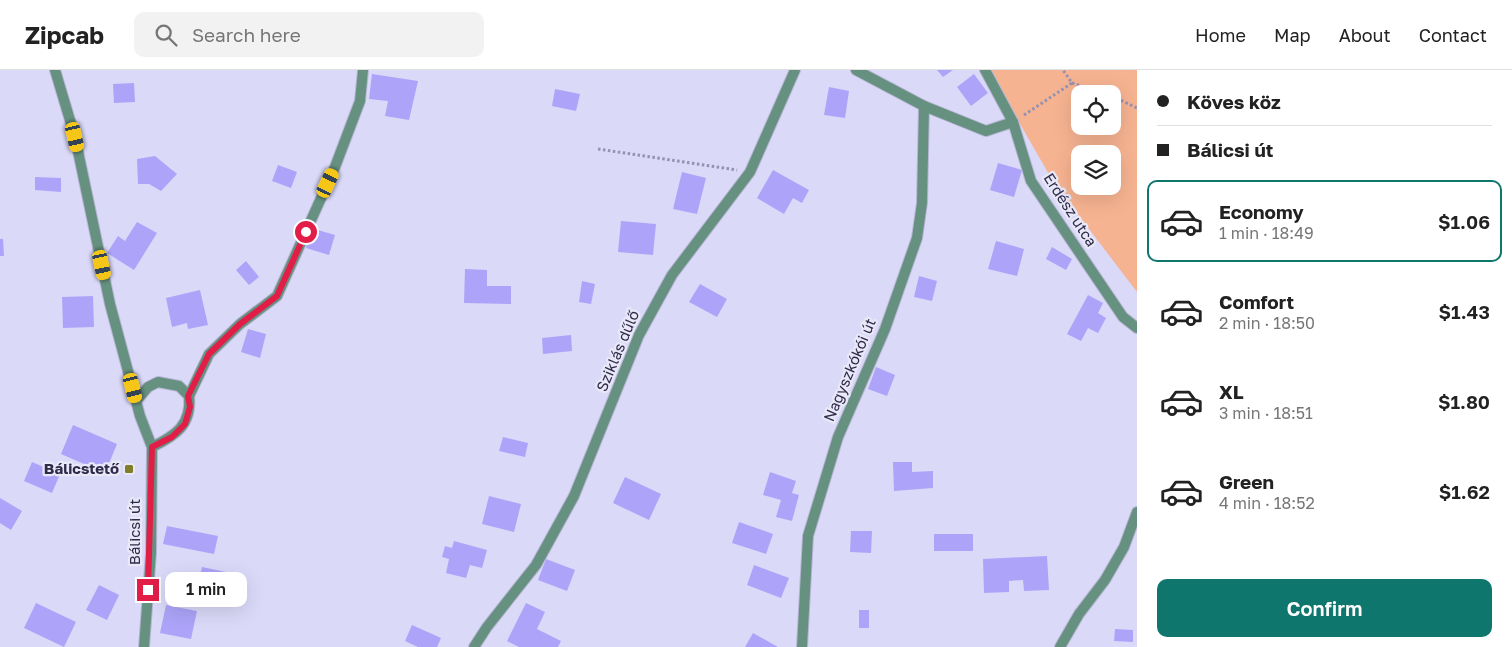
<!DOCTYPE html>
<html lang="en">
<head>
<meta charset="utf-8">
<style>
	body { margin:0; font-family:"Golos Text",sans-serif; background:#f2f2f2; color:#222; height:100vh; display:flex; flex-direction:column; font-size:19px; white-space:nowrap }
	* { box-sizing:border-box; margin:0 }
	p { font-size:16px; color:#767676 }
	.icon { flex:none; width:28px; height:28px; fill:none; stroke:currentColor; stroke-width:2; stroke-linecap:round; stroke-linejoin:round }
	.map { position:relative; flex:1; overflow:hidden }
	.sheet { display:flex; flex-direction:column; background:#fff; width:375px }
	.sheet>* { flex:none }
	.top-card { display:grid; align-content:center; height:110px; padding:0 20px; background:#fff }
	.tools { position:absolute; left:1071px; top:15px; display:grid; gap:10px }
	.tools a { display:grid; place-items:center; width:50px; height:50px; border-radius:10px; background:#fff; box-shadow:0 5px 20px #0002; font-size:25px }
	.end { position:absolute; width:22px; height:22px; margin:-11px; border:6px solid #e11d48; background:#fff; box-shadow:0 0 0 2px #fff }
	.from { border-radius:50% }
	.bubble { position:absolute; height:35px; border-radius:10px; background:#fff; box-shadow:0 5px 20px #0002; font-size:16px; font-weight:600; line-height:35px; text-align:center }
	.car { position:absolute; width:15px; height:30px; margin:-15px -8px; border-radius:6px; box-shadow:0 0 4px 1px #0007; background:linear-gradient(#f5c518 24%,#345 0 40%,#f5c518 0 76%,#345 0 86%,#f5c518 0) }
	.top-card b { display:flex; align-items:center; gap:18px; height:48px; font-size:19px }
	.top-card b+b { border-top:1px solid #e0e0e0 }
	.top-card i { width:12px; height:12px; background:#222 }
	ul { padding:0; list-style:none }
	li { display:flex; align-items:center; gap:15px; height:82px; margin:0 10px 8px; padding:0 10px; border:2px solid transparent; border-radius:10px }
	li div { flex:1 }
	li b { display:block; font-size:19px }
	li em { font-style:normal; font-weight:600 }
	li.on { border-color:#0f766e }
	li>.icon { width:45px; height:45px; stroke-width:1.5 }
	.button { display:flex; gap:10px; margin-top:auto; padding:10px 20px }
	.button a { flex:1; height:58px; border-radius:10px; background:#0f766e; color:#fff; font-size:20px; font-weight:600; line-height:58px; text-align:center }
	header { display:flex; align-items:center; gap:30px; box-sizing:border-box; height:70px; padding:0 25px; background:#fff; border-bottom:1px solid #e0e0e0 }
	header strong { font-size:24px }
	nav { display:flex; gap:28px; margin-inline-start:auto; font-size:18px }
	.search { width:350px; height:45px; background:#f2f2f2; display:flex; align-items:center; gap:12px; box-sizing:border-box; padding:0 18px; border-radius:10px; color:#767676; font-size:19px }
	main { display:flex; flex:1; min-height:0 }
	.map>svg:first-child { display:block }
	.green { fill:#f6b391; fill-rule:evenodd }
	.building { fill:#ada4f9 }
	.lines { fill:none; stroke-linecap:round; stroke-linejoin:round }
	.street-casing { stroke:#b8b6d5; stroke-width:12 }
	.path { stroke:#9592b1; stroke-width:3; stroke-dasharray:2.5 2.5; stroke-linecap:butt }
	.street { stroke:#669180; stroke-width:10 }
	.route { stroke:#e11d48; stroke-width:6 }
	.poi-dot { fill:#807e26; stroke:#e8e8f8; stroke-width:2 }
	.labels { text-anchor:middle; stroke-width:4.5; stroke-linejoin:round; paint-order:stroke }
	.street-label { font-size:15px; fill:#2e2a48; stroke:#e8e8f8 }
	.poi-label { font-size:15px; font-weight:bold; fill:#2e2a48; stroke:#e8e8f8; text-anchor:end }
</style>
</head>
<body>
<header>
<strong>Zipcab</strong>
<div class="search"><svg class="icon" aria-label="search" viewBox="0 0 24 24"><circle cx="10" cy="10" r="6"/><path d="M15 15l6 6"/></svg>Search here</div>
<nav><a>Home</a><a>Map</a><a>About</a><a>Contact</a></nav>
</header>
<main>
<div class="map">
<svg width="1137" height="577" viewBox="0 0 1137 577">
	<rect width="100%" height="100%" fill="#dad9f8"/>
	<path class="green" d="M 989,0 L 1137,0 L 1137,222 L 1054,113 ZM 1080,24 L 1112,24 L 1112,56 L 1080,56 ZM 1080,84 L 1112,84 L 1112,116 L 1080,116 Z"/>
	<g class="building">
		<polygon points="937,0 953,0 943,7"/>
		<polygon points="372,4 418,11 409,50 385,46 388,31 369,29"/>
		<polygon points="974,4 988,23 971,36 957,17"/>
		<polygon points="134,13 135,32 114,33 113,14"/>
		<polygon points="829,17 849,21 845,48 824,45"/>
		<polygon points="555,19 580,24 576,41 552,36"/>
		<polygon points="155,86 177,104 161,121 149,114 138,114 137,89"/>
		<polygon points="998,93 1022,100 1014,127 990,120"/>
		<polygon points="278,95 297,102 291,118 272,111"/>
		<polygon points="773,100 809,120 802,133 793,128 784,144 757,128"/>
		<polygon points="682,102 706,108 697,144 673,139"/>
		<polygon points="35,107 61,108 61,122 35,120"/>
		<polygon points="621,151 656,154 653,185 618,182"/>
		<polygon points="137,152 157,163 134,200 107,183 118,166 125,171"/>
		<polygon points="311,158 335,165 329,185 306,178"/>
		<polygon points="0,169 3,169 4,186 0,186"/>
		<polygon points="996,171 1024,179 1017,206 988,199"/>
		<polygon points="1052,177 1072,189 1066,200 1046,189"/>
		<polygon points="246,191 259,207 249,215 236,200"/>
		<polygon points="465,199 487,200 487,216 511,216 511,234 464,233"/>
		<polygon points="919,206 937,211 932,231 914,227"/>
		<polygon points="582,211 595,214 591,234 579,232"/>
		<polygon points="700,214 727,229 717,247 689,232"/>
		<polygon points="200,220 208,255 188,259 187,253 172,257 166,228"/>
		<polygon points="1088,225 1103,233 1098,243 1106,248 1098,263 1088,258 1081,271 1067,264"/>
		<polygon points="93,226 94,257 63,258 62,227"/>
		<polygon points="248,259 266,264 260,288 241,282"/>
		<polygon points="571,265 572,281 543,284 542,268"/>
		<polygon points="876,297 895,305 887,326 868,319"/>
		<polygon points="73,355 117,374 105,403 61,384"/>
		<polygon points="503,367 528,373 525,387 499,381"/>
		<polygon points="32,392 60,404 52,423 24,411"/>
		<polygon points="893,392 912,392 912,402 933,401 933,418 894,421"/>
		<polygon points="770,402 796,411 792,423 799,425 792,451 776,447 781,430 763,425"/>
		<polygon points="625,407 661,424 649,450 613,433"/>
		<polygon points="489,426 521,434 514,462 482,454"/>
		<polygon points="0,428 22,441 11,460 0,453"/>
		<polygon points="739,452 773,464 766,484 732,473"/>
		<polygon points="167,456 218,466 214,484 163,474"/>
		<polygon points="851,461 872,461 871,483 850,482"/>
		<rect x="934" y="464" width="39" height="17"/>
		<polygon points="454,471 487,480 482,498 470,495 466,508 446,503 449,489 442,487 445,476 452,478"/>
		<polygon points="1047,486 1049,520 1024,521 1023,510 1009,511 1009,522 984,523 983,489"/>
		<polygon points="546,489 575,500 567,521 538,510"/>
		<polygon points="754,495 789,508 781,528 747,515"/>
		<polygon points="202,497 226,502 218,534 195,529"/>
		<polygon points="99,515 119,525 107,550 86,540"/>
		<polygon points="36,533 76,552 64,577 24,558"/>
		<polygon points="526,533 545,542 537,559 561,571 558,577 519,577 507,571"/>
		<polygon points="166,535 197,541 191,569 160,563"/>
		<rect x="859" y="540" width="10" height="18"/>
		<polygon points="412,555 441,568 437,577 418,577 405,571"/>
		<polygon points="1115,559 1133,560 1133,572 1114,571"/>
		<polygon points="753,563 778,577 745,577"/>
	</g>
	<g class="lines">
		<defs>
			<g id="street">
				<polyline points="55,0 75,67 110,234 140,346 152,377 151,483 144,577"/>
				<polyline points="856,0 924,36 986,61 1013,52"/>
				<polyline points="985,0 1013,52 1031,111 1123,247 1137,258"/>
				<polyline points="189,326 209,284 240,254 277,226 335,97 360,31 363,0"/>
				<path d="M 136,331 L 148,317 L 158,312 L 179,316 L 189,326 C 192,355 175,366 152,377"/>
				<polyline points="474,577 487,557 536,495 574,426 639,265 672,205 750,102 795,0"/>
				<polyline points="802,577 808,466 838,367 885,259 917,168 922,133 924,36"/>
				<polyline points="1060,577 1079,544 1105,510 1124,477 1137,442"/>
			</g>
		</defs>
		<use href="#street" class="street-casing"/>
		<g class="path">
			<polyline points="1072,13 1106,24"/>
			<polyline points="1112,26 1137,38"/>
			<polyline points="1024,45 1072,13 1063,0"/>
			<polyline points="598,79 737,100"/>
		</g>
		<use href="#street" class="street"/>
	</g>
	<g class="lines">
		<polyline class="route" points="148,520 152,377 172,367 185,354 190,337 188,326 209,284 240,254 277,226 306,162"/>
	</g>
	<rect class="poi-dot" x="124" y="394" width="10" height="10" rx="2.5"/>
	<g class="labels">
		<g class="street-label">
			<text transform="translate(1070 140) rotate(57)" y="5">Erdész utca</text>
			<text transform="translate(618 281) rotate(-67)" y="5">Sziklás dűlő</text>
			<text transform="translate(850 300) rotate(-67)" y="5">Nagyszkókói út</text>
			<text transform="translate(135 462) rotate(-90)" y="5">Bálicsi út</text>
		</g>
		<g class="poi-label">
			<text x="119" y="404">Bálicstető</text>
		</g>
	</g>
</svg>
<div class="tools">
<a><svg class="icon" aria-label="locate" viewBox="0 0 24 24"><circle cx="12" cy="12" r="6"/><path d="M12 2v4M12 18v4M2 12h4M18 12h4"/></svg></a>
<a><svg class="icon" aria-label="layers" viewBox="0 0 24 24"><path d="M12 4l9 5-9 5-9-5zM3 14l9 5 9-5"/></svg></a>
</div>
<i class="end from" style="left:306px;top:162px"></i>
<i class="end" style="left:148px;top:520px"></i>
<div class="bubble" style="left:165px;top:502px;width:82px">1 min</div>
<i class="car" style="left:75px;top:67px;rotate:167deg"></i>
<i class="car" style="left:328px;top:113px;rotate:25deg"></i>
<i class="car" style="left:102px;top:195px;rotate:168deg"></i>
<i class="car" style="left:133px;top:318px;rotate:166deg"></i>
</div>
<section class="sheet">
<div class="top-card">
<b><i class="from"></i>Köves köz</b>
<b><i></i>Bálicsi út</b>
</div>
<ul>
<li class="on"><svg class="icon" aria-label="car" viewBox="0 0 24 24"><path d="M5 17H2v-5l4-1 3-4h7l3 4 3 1v5h-3M9 17h6M6 11h13"/><circle cx="7" cy="17" r="2"/><circle cx="17" cy="17" r="2"/></svg><div><b>Economy</b><p>1 min · 18:49</p></div><em>$1.06</em></li>
<li><svg class="icon" aria-label="car" viewBox="0 0 24 24"><path d="M5 17H2v-5l4-1 3-4h7l3 4 3 1v5h-3M9 17h6M6 11h13"/><circle cx="7" cy="17" r="2"/><circle cx="17" cy="17" r="2"/></svg><div><b>Comfort</b><p>2 min · 18:50</p></div><em>$1.43</em></li>
<li><svg class="icon" aria-label="car" viewBox="0 0 24 24"><path d="M5 17H2v-5l4-1 3-4h7l3 4 3 1v5h-3M9 17h6M6 11h13"/><circle cx="7" cy="17" r="2"/><circle cx="17" cy="17" r="2"/></svg><div><b>XL</b><p>3 min · 18:51</p></div><em>$1.80</em></li>
<li><svg class="icon" aria-label="car" viewBox="0 0 24 24"><path d="M5 17H2v-5l4-1 3-4h7l3 4 3 1v5h-3M9 17h6M6 11h13"/><circle cx="7" cy="17" r="2"/><circle cx="17" cy="17" r="2"/></svg><div><b>Green</b><p>4 min · 18:52</p></div><em>$1.62</em></li>
</ul>
<div class="button"><a>Confirm</a></div>
</section>
</main>
</body>
</html>
